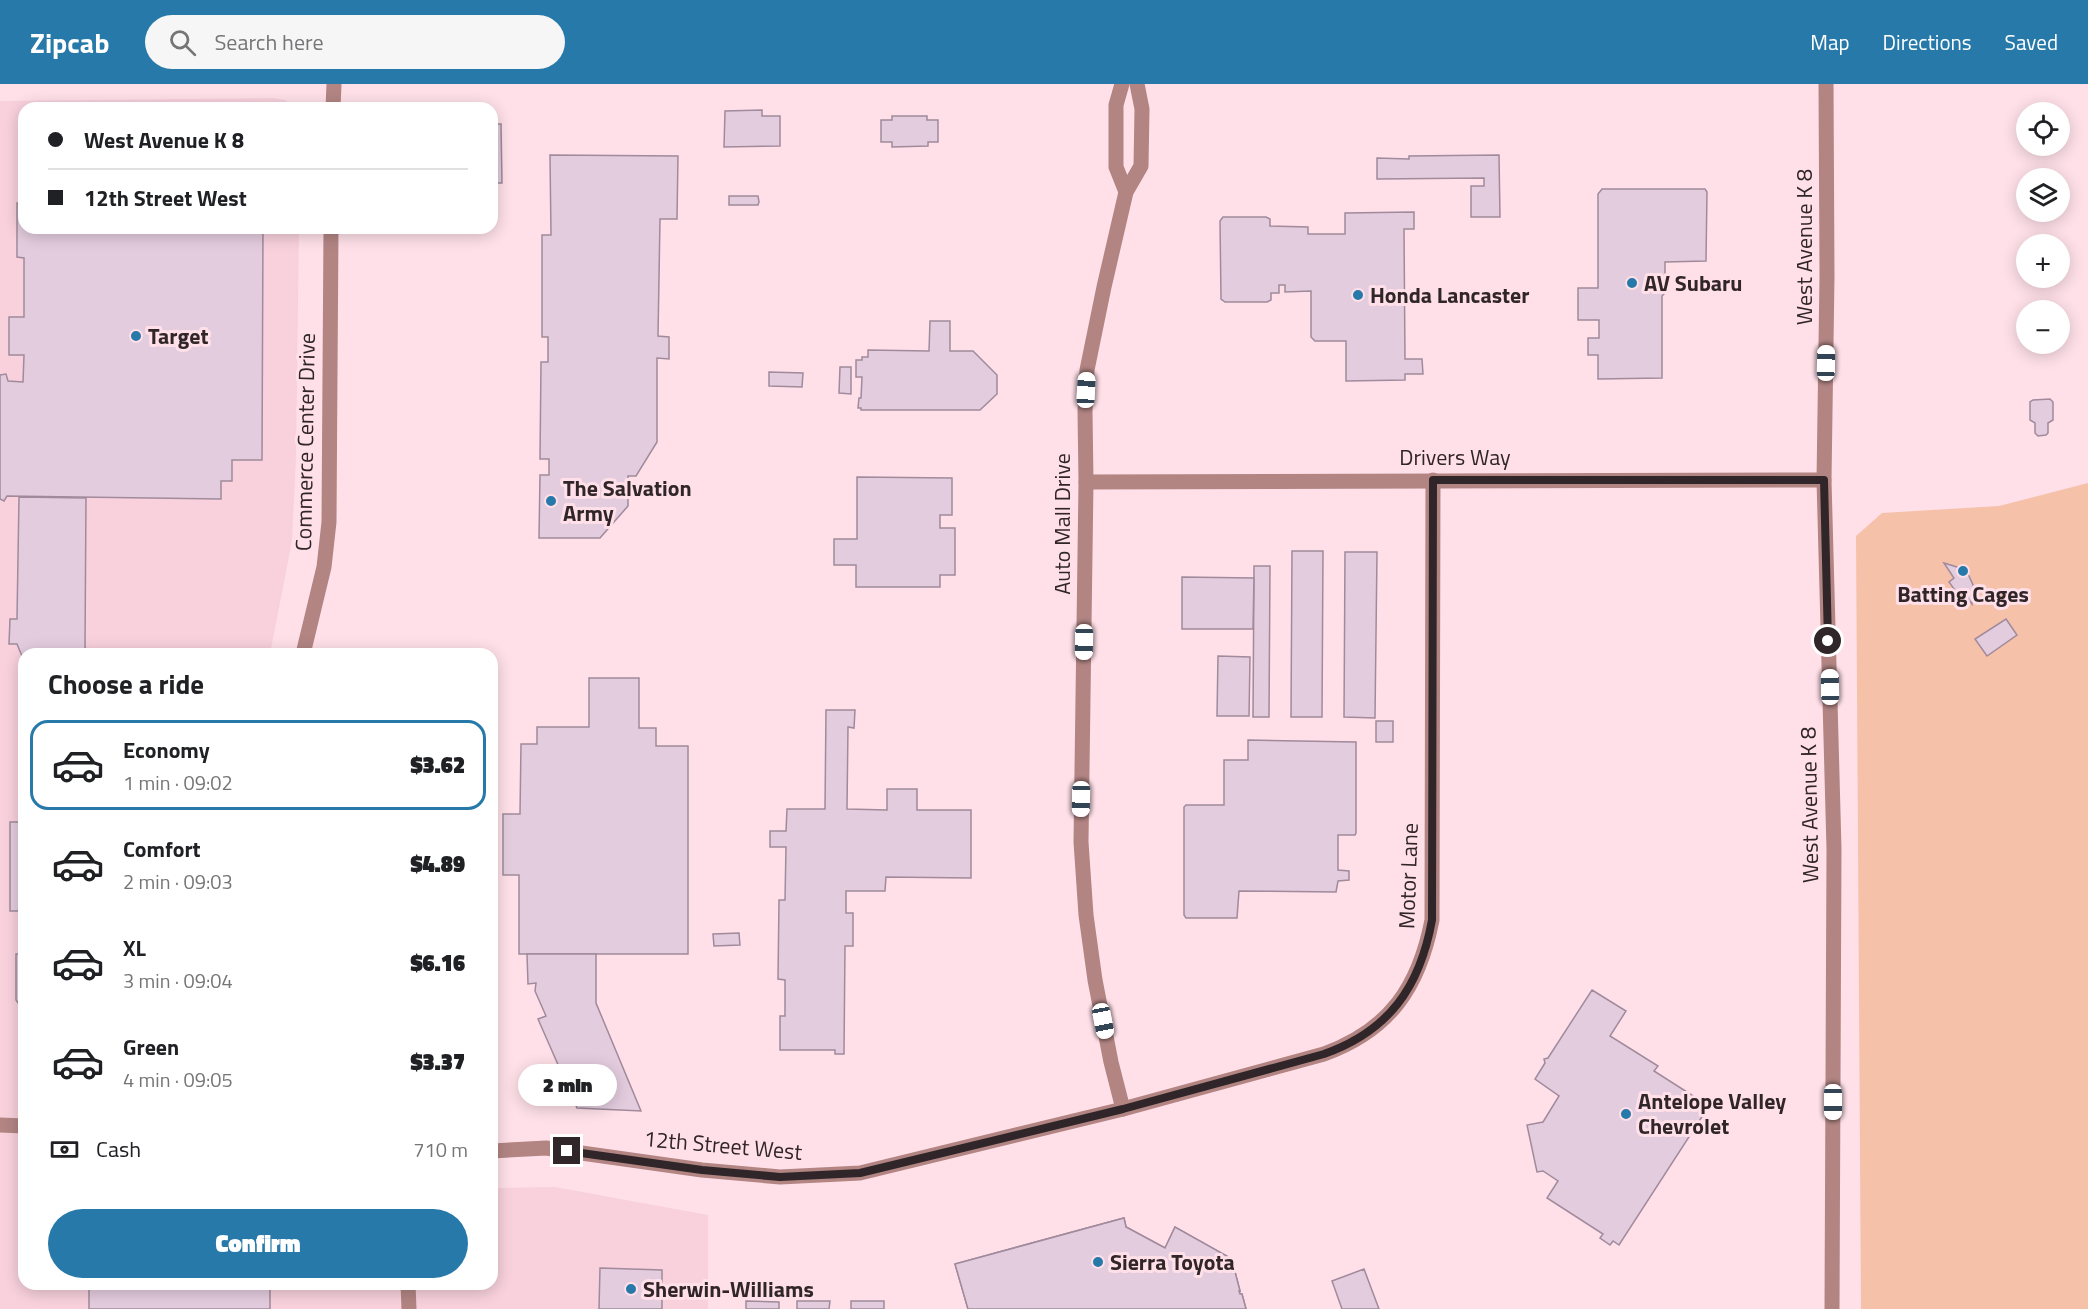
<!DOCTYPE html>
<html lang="en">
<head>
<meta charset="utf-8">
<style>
	body { margin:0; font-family:"Titillium Web",sans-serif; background:#f6f6f6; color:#202124; height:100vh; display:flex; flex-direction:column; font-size:22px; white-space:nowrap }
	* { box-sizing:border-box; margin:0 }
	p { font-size:20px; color:#757577 }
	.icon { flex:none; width:33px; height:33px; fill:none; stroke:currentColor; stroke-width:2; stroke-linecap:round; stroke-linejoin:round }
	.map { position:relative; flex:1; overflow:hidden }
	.side { position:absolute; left:18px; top:564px; width:480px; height:642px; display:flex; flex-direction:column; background:#fff; border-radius:18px; box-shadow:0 3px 15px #0003 }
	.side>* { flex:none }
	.top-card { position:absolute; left:18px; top:18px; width:480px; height:132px; border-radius:18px; box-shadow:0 3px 15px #0003; display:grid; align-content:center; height:132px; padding:0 30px; background:#fff }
	.buttons { position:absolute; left:2016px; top:18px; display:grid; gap:12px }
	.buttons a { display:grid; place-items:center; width:54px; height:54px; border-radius:50%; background:#fff; box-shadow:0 3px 15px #0003; font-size:30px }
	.end { position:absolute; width:27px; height:27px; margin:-14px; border:8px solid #302529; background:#fff; box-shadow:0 0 0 3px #fff }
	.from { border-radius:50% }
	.bubble { position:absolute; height:42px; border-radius:21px; background:#fff; box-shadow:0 3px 15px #0003; font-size:20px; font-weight:800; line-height:42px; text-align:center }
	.car { position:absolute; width:18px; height:36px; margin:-18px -9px; border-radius:8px; box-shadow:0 0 4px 2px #0007; background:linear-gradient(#fff 24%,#345 0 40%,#fff 0 76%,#345 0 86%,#fff 0) }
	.top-card b { display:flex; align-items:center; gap:21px; height:57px; font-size:22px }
	.top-card b+b { border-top:2px solid #e0e0e0 }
	.top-card i { width:15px; height:15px; background:#202124 }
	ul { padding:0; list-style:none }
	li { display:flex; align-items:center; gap:18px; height:90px; margin:0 12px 9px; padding:0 18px; border:3px solid transparent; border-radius:18px }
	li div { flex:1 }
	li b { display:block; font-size:22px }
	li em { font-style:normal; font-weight:800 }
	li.selected { border-color:#2679a9 }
	li>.icon { width:54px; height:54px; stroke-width:1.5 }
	h2 { padding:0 30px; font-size:27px; line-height:72px }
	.pay { display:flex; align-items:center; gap:15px; height:66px; padding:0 30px; font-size:22px }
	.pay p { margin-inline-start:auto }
	.button { display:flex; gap:12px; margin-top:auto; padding:12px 30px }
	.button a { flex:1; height:69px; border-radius:36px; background:#2679a9; color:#fff; font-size:24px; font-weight:800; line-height:69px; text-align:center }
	header { display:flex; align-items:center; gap:36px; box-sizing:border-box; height:84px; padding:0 30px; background:#2679a9; color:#fff }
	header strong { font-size:28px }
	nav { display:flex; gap:33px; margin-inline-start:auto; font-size:21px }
	.search { width:420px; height:54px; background:#f6f6f6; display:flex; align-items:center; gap:15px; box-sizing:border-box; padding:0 21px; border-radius:33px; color:#757577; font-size:22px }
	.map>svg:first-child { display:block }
	.built { fill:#f8d1dd }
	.green { fill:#f6c1a9 }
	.building { fill:#e3ccde; stroke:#a08a9b; stroke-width:1.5; fill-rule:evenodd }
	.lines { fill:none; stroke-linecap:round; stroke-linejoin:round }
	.minor { stroke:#b28583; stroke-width:15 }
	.route { stroke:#302529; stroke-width:8 }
	.poi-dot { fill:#2679a9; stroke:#ffe0e9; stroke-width:2 }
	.labels { text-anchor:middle; stroke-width:6; stroke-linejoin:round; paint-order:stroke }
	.street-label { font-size:22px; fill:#302529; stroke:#ffe0e9 }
	.poi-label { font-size:22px; font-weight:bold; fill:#302529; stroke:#ffe0e9; text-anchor:start }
</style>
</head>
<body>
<header>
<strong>Zipcab</strong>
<div class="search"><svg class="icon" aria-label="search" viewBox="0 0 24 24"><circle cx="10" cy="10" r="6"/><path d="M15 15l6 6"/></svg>Search here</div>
<nav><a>Map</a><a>Directions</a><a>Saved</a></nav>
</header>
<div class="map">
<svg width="2088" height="1225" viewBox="0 0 2088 1225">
	<rect width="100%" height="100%" fill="#ffe0e9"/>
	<polygon class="built" points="274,14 285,16 296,24 24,24 24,144 299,144 296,374 292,457 270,570 24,570 24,1200 492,1200 492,1104 555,1103 708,1131 708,1225 0,1225 0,17"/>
	<polygon class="green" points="2088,399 2088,1225 1861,1225 1856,452 1882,429 1999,422"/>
	<g class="building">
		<polygon points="762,26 762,32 780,32 780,62 724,63 725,27"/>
		<polygon points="892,32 927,32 927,36 938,36 938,58 928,58 928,62 892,63 892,58 881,58 881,36 892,36"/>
		<polygon points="492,40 501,40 502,99 492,99"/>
		<polygon points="550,71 678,72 677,135 660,135 658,252 669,253 669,275 657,274 657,358 636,392 628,392 628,422 600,454 539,454 540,391 549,391 549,375 540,375 541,278 548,278 548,253 542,253 542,151 551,151"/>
		<polygon points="1499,71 1500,133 1471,133 1471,102 1484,102 1484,94 1377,95 1377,74 1409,75 1409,72"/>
		<polygon points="1602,105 1705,105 1707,108 1706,177 1665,178 1665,209 1662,212 1662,294 1598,295 1598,271 1588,271 1588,254 1599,254 1599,236 1578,236 1578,204 1598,204 1598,110"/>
		<polygon points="729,112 758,112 759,118 758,121 729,121"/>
		<polygon points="17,119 24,119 24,144 263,144 262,376 232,376 232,397 221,397 221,415 7,412 4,417 0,415 0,291 6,290 8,297 23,298 24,271 9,271 9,233 24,233 24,174 17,173"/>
		<polygon points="1414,128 1414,145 1404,145 1405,275 1422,275 1423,290 1405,290 1405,296 1346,297 1346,257 1315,257 1311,253 1311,207 1285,208 1285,201 1279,201 1279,209 1271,209 1271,216 1267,218 1225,218 1221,215 1220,137 1223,133 1266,133 1270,135 1270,142 1308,143 1308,150 1345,150 1345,129"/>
		<polygon points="930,237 950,237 950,267 973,267 997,291 997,310 980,326 861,326 861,324 858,324 859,314 861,314 862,293 856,293 856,276 862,276 862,273 868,273 868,266 929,267"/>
		<polygon points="840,283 851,283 851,310 839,309"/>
		<polygon points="769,288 803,289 802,303 769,302"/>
		<polygon points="2050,315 2053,318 2053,336 2048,339 2048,349 2046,351 2038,352 2035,349 2035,339 2030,336 2030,318 2033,316"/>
		<polygon points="857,393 952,394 952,431 940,431 940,444 955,444 955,491 940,491 940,503 856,503 856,481 834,481 834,455 857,455"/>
		<polygon points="19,413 86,414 85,563 89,570 24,570 24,577 17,560 9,560 10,535 17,535"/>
		<polygon points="1292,467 1323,467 1322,633 1291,633"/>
		<polygon points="1345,468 1377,468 1375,634 1344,633"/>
		<polygon points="1944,479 1957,483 1969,492 1973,501 1972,520 1962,506 1957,509 1949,498 1954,494"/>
		<polygon points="1254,482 1270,482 1269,633 1253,633"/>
		<polygon points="1182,493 1254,494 1253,545 1182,545"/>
		<polygon points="2006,535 2017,551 1987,572 1975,555"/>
		<polygon points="1218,572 1250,573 1249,632 1217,632"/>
		<polygon points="589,594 639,594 639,644 656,644 656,662 688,662 688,870 519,870 519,791 503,791 503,730 520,730 521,660 537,660 537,643 589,643"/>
		<polygon points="826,626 855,626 854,644 848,643 847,725 887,726 887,705 917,705 917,726 971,726 971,794 886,793 885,807 846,807 846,829 853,829 853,862 845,862 844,970 835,970 835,966 780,966 780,932 785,932 785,896 778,895 779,816 785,816 786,763 770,763 770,747 786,747 787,725 825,725"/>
		<rect x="1376" y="637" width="17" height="21"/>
		<polygon points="1248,656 1356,658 1356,749 1355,751 1338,751 1338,786 1349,787 1349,796 1338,797 1336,808 1239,807 1237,834 1186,834 1184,831 1184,723 1186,721 1224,721 1224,676 1248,676"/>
		<rect x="10" y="738" width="14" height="89"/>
		<polygon points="739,849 740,861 714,862 713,850"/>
		<polygon points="16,870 24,870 24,927 16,916"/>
		<polygon points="527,870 596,870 596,919 641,1027 577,1024 538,935 546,932 535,907 536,899 528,900"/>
		<polygon points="1592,906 1626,927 1610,952 1658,982 1654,987 1709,1022 1619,1161 1613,1157 1610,1161 1600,1154 1603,1150 1547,1114 1558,1097 1543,1087 1537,1088 1527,1041 1543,1038 1559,1012 1535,995 1545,979 1544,975 1548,974"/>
		<path d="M 1124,1134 L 1126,1143 L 1165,1164 L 1175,1143 L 1234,1176 L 1233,1180 L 1240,1207 L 1239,1207 L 1240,1210 L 1242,1210 L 1246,1225 L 968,1225 L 955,1180 ZM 1215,1191 L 1218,1191 L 1224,1211 L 1235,1208 L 1236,1211 L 1222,1215 Z"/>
		<polygon points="1124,1134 1126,1143 1165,1164 1175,1143 1234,1176 1233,1180 1240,1207 1239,1207 1240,1210 1242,1210 1246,1225 968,1225 955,1180"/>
		<polygon points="600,1184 662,1186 662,1225 599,1225"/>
		<polygon points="1364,1185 1379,1225 1342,1225 1332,1197"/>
		<rect x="89" y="1200" width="181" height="25"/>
		<polygon points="746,1217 779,1218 779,1225 746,1225"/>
		<polygon points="797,1217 830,1217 829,1225 797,1225"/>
		<rect x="851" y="1217" width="33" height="8"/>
	</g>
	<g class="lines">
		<g class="minor">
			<polyline points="1122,0 1116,21 1116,83 1126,108"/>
			<polyline points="1826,0 1827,192 1824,396 1834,765 1832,1225"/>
			<polyline points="333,24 334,0"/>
			<polyline points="1086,398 1824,396"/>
			<polyline points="303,570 324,483 329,438 331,144"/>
			<polyline points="1123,1025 1111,978 1095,896 1086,831 1081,758 1086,398 1085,327 1087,286 1104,203 1126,108 1141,82 1142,25 1137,0"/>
			<polyline points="0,1041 24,1042"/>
			<path d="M 492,1067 L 546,1064 L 702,1086 L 780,1093 L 860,1089 L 1123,1025 L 1324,970 C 1390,946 1419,903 1432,836 L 1433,396"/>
			<polyline points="408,1200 409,1225"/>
		</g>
	</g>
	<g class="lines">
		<path class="route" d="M 567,1067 L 702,1086 L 780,1093 L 860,1089 L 1123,1025 L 1324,970 C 1389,947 1420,903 1432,836 L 1433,396 L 1824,396 L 1828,557"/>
	</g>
	<g class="poi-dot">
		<circle cx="1632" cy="199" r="6"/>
		<circle cx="1358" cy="211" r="6"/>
		<circle cx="136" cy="252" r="6"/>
		<circle cx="551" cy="417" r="6"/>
		<circle cx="1963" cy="487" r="6"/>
		<circle cx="1626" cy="1030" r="6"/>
		<circle cx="1098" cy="1178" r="6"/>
		<circle cx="631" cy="1205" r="6"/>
	</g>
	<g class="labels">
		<g class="street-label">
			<text transform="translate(1804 163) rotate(-90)" y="8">West Avenue K 8</text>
			<text transform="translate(305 358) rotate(-89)" y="8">Commerce Center Drive</text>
			<text x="1455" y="381">Drivers Way</text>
			<text transform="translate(1062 440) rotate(-90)" y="8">Auto Mall Drive</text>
			<text transform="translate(1809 721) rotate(-91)" y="8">West Avenue K 8</text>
			<text transform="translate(1408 792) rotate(-88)" y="8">Motor Lane</text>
			<text transform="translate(723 1061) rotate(5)" y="8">12th Street West</text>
		</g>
		<g class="poi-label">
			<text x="1644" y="207">AV Subaru</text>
			<text x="1370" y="219">Honda Lancaster</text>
			<text x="148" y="260">Target</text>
			<text x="563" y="412">The Salvation<tspan x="563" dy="25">Army</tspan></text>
			<text x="1963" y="518" text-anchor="middle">Batting Cages</text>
			<text x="1638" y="1025">Antelope Valley<tspan x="1638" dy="25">Chevrolet</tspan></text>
			<text x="1110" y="1186">Sierra Toyota</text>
			<text x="643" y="1213">Sherwin-Williams</text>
		</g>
	</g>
</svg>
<div class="buttons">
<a><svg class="icon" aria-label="locate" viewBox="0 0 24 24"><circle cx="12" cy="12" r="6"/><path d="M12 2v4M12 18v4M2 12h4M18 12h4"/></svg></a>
<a><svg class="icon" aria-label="layers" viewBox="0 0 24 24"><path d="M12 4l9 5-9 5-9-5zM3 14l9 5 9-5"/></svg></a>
<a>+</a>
<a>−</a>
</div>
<i class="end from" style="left:1828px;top:557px"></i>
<i class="end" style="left:567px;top:1067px"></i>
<div class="bubble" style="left:518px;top:980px;width:99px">2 min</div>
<i class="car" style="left:1826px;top:279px;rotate:1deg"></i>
<i class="car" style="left:1086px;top:306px;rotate:3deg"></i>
<i class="car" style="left:1084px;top:558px;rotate:181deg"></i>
<i class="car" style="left:1830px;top:603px;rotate:359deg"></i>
<i class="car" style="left:1081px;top:715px;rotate:181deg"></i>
<i class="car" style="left:1103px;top:937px;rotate:169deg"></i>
<i class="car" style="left:1833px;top:1018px;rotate:180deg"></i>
<div class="top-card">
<b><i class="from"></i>West Avenue K 8</b>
<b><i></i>12th Street West</b>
</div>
<section class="side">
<h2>Choose a ride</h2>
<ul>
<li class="selected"><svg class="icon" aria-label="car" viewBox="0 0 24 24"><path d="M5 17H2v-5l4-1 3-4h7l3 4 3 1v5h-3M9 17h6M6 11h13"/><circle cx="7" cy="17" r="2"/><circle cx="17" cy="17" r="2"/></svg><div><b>Economy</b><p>1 min · 09:02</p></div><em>$3.62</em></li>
<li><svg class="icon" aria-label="car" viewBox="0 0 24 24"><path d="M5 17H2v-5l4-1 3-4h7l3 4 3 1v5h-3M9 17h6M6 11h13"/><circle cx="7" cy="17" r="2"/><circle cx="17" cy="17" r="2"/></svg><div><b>Comfort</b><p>2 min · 09:03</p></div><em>$4.89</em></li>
<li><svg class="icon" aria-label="car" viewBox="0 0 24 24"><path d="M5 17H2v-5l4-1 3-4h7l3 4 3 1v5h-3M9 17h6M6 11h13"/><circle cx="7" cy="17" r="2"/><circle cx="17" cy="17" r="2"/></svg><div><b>XL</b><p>3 min · 09:04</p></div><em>$6.16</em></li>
<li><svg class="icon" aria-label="car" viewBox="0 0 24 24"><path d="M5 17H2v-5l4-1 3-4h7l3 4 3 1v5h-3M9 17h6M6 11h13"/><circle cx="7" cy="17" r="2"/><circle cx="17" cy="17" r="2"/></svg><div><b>Green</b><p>4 min · 09:05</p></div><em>$3.37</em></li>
</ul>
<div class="pay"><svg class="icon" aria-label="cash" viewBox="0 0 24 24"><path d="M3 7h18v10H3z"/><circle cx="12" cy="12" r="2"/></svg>Cash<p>710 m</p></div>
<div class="button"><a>Confirm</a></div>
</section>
</div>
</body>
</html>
